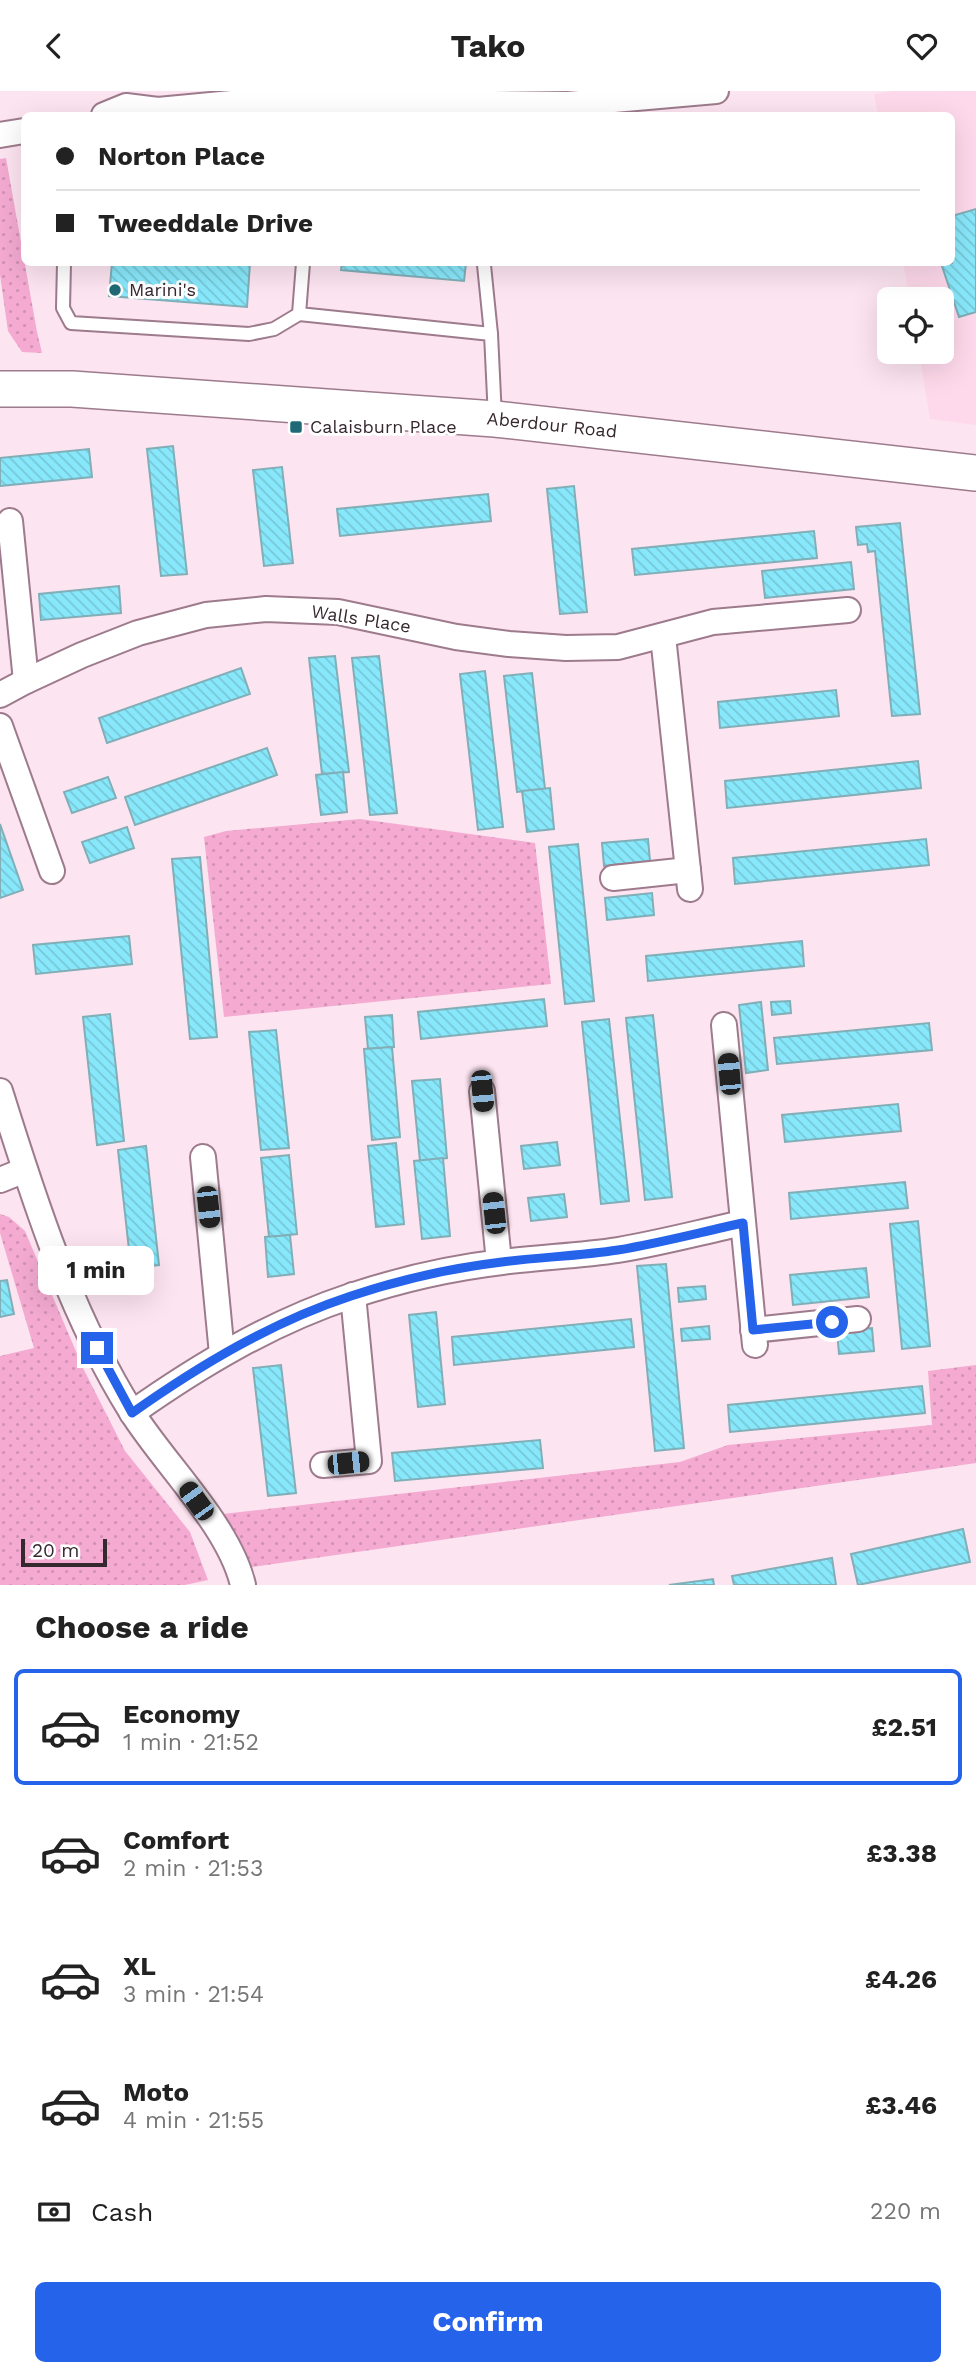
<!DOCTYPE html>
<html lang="en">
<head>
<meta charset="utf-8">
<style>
	body { margin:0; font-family:"Work Sans",sans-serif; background:#f6f6f6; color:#222; height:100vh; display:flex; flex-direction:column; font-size:26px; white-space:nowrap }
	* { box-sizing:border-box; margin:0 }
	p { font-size:23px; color:#767676 }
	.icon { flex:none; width:38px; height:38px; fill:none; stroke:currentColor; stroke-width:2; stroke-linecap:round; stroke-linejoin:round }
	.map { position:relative; height:1494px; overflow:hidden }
	.panel { display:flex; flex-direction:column; background:#fff; flex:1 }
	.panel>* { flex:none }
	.top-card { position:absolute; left:21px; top:21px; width:934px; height:154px; border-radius:10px; box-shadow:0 7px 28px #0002; display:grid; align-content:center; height:154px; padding:0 35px; background:#fff }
	.tools { position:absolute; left:877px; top:196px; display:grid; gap:14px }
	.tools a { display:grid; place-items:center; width:77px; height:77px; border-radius:10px; background:#fff; box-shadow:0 7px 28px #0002; font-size:35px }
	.scale { position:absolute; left:21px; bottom:18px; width:86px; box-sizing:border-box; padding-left:7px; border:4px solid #36282f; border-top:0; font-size:19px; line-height:24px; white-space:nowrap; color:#36282f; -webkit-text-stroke:5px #fff; paint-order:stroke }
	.end { position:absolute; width:32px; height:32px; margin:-16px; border:9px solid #2563eb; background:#fff; box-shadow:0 0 0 4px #fff }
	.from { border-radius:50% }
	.bubble { position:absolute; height:49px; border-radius:10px; background:#fff; box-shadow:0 7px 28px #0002; font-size:23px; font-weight:700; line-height:49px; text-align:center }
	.car { position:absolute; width:21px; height:42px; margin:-21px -10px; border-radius:9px; box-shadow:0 0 5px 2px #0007; background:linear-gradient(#222 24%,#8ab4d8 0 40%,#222 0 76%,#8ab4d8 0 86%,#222 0) }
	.top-card b { display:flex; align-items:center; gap:24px; height:66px; font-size:26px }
	.top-card b+b { border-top:2px solid #e0e0e0 }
	.top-card i { width:18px; height:18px; background:#222 }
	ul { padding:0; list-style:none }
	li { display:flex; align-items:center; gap:21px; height:116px; margin:0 14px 10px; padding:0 21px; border:4px solid transparent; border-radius:10px }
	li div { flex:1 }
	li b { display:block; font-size:26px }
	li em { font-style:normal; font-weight:700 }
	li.on { border-color:#2563eb }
	li>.icon { width:63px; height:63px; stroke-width:1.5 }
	h2 { padding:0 35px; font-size:32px; line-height:84px }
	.pay { display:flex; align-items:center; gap:18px; height:77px; padding:0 35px; font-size:26px }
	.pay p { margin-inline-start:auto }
	.button { display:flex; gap:14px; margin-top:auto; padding:14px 35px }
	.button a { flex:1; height:80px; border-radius:10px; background:#2563eb; color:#fff; font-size:28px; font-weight:700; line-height:80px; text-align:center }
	header { display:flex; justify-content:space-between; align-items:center; height:91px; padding:0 35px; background:#fff; font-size:32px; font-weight:700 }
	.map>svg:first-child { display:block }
	.built { fill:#fed9eb }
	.grass { fill:url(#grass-dots) }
	.building { fill:url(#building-back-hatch); stroke:#81aeb7; stroke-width:2 }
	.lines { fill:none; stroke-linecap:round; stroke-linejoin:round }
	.service-casing { stroke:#9d7b8d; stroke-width:16 }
	.minor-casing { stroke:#9d7b8d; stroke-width:28 }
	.secondary-casing { stroke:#9d7b8d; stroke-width:38 }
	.service { stroke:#fff; stroke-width:12 }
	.minor { stroke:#fff; stroke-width:24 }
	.secondary { stroke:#fff; stroke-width:35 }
	.route { stroke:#2563eb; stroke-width:9 }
	.poi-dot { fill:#206976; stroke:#fff; stroke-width:2.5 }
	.labels { text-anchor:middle; stroke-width:6; stroke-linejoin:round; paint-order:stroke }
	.poi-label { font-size:18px; fill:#36282f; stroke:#fff; text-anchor:start }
	.street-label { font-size:18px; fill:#36282f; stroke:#fff }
</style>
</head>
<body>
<header><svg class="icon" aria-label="back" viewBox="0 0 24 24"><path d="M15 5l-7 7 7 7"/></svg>Tako<svg class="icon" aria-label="heart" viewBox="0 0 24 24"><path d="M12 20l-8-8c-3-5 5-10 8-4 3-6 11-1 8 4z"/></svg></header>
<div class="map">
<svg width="976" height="1494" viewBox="0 0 976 1494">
	<defs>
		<pattern id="grass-dots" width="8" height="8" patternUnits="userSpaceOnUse" patternTransform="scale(1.75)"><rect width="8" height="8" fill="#f4aad1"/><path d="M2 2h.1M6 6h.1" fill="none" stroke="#d292b4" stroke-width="1.8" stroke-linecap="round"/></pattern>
		<pattern id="building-back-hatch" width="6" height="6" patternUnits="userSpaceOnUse" patternTransform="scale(1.75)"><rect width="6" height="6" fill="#88e8fb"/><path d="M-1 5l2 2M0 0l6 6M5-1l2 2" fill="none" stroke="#76c7d7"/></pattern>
	</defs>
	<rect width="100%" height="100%" fill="#fce4f0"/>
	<polygon class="built" points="893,0 976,0 976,334 930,328 919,261 942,261 942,208 910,208 903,172 952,172 952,24 878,24 874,3"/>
	<g class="grass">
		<polygon points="6,67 37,241 42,262 22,261 8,240 0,184 0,68"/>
		<polygon points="360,728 535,752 551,893 224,926 204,746 226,740"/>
		<polygon points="0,1123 9,1126 25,1140 83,1277 125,1360 190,1441 208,1489 185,1494 0,1494 0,1265 34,1257 0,1142"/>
		<polygon points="976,1274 976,1372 252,1476 223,1423 680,1371 728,1354 932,1334 928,1280"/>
	</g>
	<g class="building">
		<polygon points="976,118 976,221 959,226 941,172 952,172 952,125"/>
		<polygon points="112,172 250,172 247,216 109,205"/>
		<polygon points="342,172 466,172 464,190 341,179"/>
		<polygon points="173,355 187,483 161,485 147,358"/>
		<polygon points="89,358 92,386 0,395 0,367"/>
		<polygon points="282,376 293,472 264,475 253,379"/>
		<polygon points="574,395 587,521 560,523 547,398"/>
		<polygon points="488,403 491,430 340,445 337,418"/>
		<polygon points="900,432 920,623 892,625 875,460 868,461 867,453 858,454 856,436"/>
		<polygon points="814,440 817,467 635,484 632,458"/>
		<polygon points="851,471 854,498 765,507 762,480"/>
		<polygon points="119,495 121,522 41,529 39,503"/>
		<polygon points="335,565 349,681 322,683 309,567"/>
		<polygon points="379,565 397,722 370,724 352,567"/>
		<polygon points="241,577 250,603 107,652 99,627"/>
		<polygon points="485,580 503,736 478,739 460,583"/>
		<polygon points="532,582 545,698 517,701 504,585"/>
		<polygon points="836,599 839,625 720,637 718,611"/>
		<polygon points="267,657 277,684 135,734 125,706"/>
		<polygon points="918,670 921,697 727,717 725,690"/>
		<polygon points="343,681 347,721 321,724 316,684"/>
		<polygon points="108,686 116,707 72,722 64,701"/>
		<polygon points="550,697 554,738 527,741 522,700"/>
		<polygon points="0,733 23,799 0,807"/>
		<polygon points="127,736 134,757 90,772 82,751"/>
		<polygon points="648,748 650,770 604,775 602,752"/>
		<polygon points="926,748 929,774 735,793 733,767"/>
		<polygon points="578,753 594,910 565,913 549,756"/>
		<polygon points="200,766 217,946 190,948 172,768"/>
		<polygon points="652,802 654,824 607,829 605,807"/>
		<polygon points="129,845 132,873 36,883 33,854"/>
		<polygon points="802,850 804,875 648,890 646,865"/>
		<polygon points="544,908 547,935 421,948 418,921"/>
		<polygon points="790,910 791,922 772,924 771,911"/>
		<polygon points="761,911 768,979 746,982 739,914"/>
		<polygon points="110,923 124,1050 97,1054 83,926"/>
		<polygon points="392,924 394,956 368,958 365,926"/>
		<polygon points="653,924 672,1106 645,1109 626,927"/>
		<polygon points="609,928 629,1110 601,1113 582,931"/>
		<polygon points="929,932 932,959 777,973 774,947"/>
		<polygon points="276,939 289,1057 261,1059 249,941"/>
		<polygon points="392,956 400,1046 372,1049 364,958"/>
		<polygon points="440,988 447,1067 420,1070 412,990"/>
		<polygon points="898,1013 901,1040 785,1051 782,1024"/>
		<polygon points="557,1051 560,1074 524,1078 521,1055"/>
		<polygon points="396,1052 404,1133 376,1136 368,1055"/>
		<polygon points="146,1055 159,1174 131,1177 118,1059"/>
		<polygon points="289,1064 297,1143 269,1146 261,1067"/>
		<polygon points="443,1067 450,1145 422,1148 414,1070"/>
		<polygon points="905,1091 908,1117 791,1128 789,1102"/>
		<polygon points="564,1103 567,1126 531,1130 528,1107"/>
		<polygon points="918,1130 930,1255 902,1258 890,1133"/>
		<polygon points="290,1144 294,1183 268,1186 265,1146"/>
		<polygon points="666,1173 684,1357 655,1360 637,1175"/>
		<polygon points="866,1177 869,1206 793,1214 790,1184"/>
		<polygon points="7,1189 14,1223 0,1226 0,1190"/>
		<polygon points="705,1195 706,1208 679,1211 678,1197"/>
		<polygon points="436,1221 445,1313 418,1316 409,1224"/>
		<polygon points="631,1228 634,1256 454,1274 452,1246"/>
		<polygon points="709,1235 710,1248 682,1250 681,1238"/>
		<polygon points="872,1237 874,1260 839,1263 837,1240"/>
		<polygon points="281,1274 296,1402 268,1405 253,1277"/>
		<polygon points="922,1295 925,1322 730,1341 728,1314"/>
		<polygon points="540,1349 543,1377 395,1390 392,1362"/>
		<polygon points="963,1438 970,1471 858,1494 851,1463"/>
		<polygon points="832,1467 836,1494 734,1494 732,1485"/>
		<polygon points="713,1488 714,1494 669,1494"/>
	</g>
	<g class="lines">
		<defs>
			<g id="service">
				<polyline points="64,172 63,217 71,232 249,243 274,238 299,223"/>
				<polyline points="303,172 299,223 491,243 495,327"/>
				<polyline points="484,174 491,243"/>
			</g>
			<g id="minor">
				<polyline points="104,24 126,15 158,19 263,9 568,13 716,0"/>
				<polyline points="0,44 24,40"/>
				<polyline points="10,430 26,590"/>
				<polyline points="663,545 690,798"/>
				<polyline points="0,604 26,590 82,564 138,542 206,524 266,518 338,521 456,546 509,553 566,557 618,556 713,531 848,519"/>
				<polyline points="0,635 52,780"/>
				<polyline points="613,787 688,779"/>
				<polyline points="724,934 755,1254"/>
				<path d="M 0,1000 C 34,1109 70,1222 131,1320 C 164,1373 229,1434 243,1494"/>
				<polyline points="482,1000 499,1171"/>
				<polyline points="203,1066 222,1263"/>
				<polyline points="0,1089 25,1079"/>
				<polyline points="753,1239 858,1228"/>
				<path d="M 132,1322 C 200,1274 272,1231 351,1205 C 399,1189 451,1177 502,1171 C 540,1166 579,1165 618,1159 C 660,1152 701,1141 743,1132"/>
				<polyline points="323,1374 369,1370 353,1204"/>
			</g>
			<polyline id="secondary" points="0,298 72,298 495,328 976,382"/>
		</defs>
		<use href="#service" class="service-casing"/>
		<use href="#minor" class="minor-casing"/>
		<use href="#secondary" class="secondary-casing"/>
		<use href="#service" class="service"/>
		<use href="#minor" class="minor"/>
		<use href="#secondary" class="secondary"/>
	</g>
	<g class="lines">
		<path class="route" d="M 97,1257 L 132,1322 C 200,1274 272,1231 351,1205 C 399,1189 452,1177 502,1171 C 540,1166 579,1165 618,1159 C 660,1152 701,1141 743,1132 L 753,1239 L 832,1231"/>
	</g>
	<g class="poi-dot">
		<circle cx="115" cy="199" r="7"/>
		<rect x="289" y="329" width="14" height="14" rx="3.5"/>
	</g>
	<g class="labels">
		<g class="poi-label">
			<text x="129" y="205">Marini's</text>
			<text x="310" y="342">Calaisburn Place</text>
		</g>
		<g class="street-label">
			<text transform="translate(552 334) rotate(6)" y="6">Aberdour Road</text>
			<text transform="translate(361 528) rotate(9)" y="6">Walls Place</text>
		</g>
	</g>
</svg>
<div class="tools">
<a><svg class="icon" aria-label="locate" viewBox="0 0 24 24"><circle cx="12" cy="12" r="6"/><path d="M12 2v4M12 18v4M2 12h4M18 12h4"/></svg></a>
</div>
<div class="scale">20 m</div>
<i class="end from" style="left:832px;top:1231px"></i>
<i class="end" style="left:97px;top:1257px"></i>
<div class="bubble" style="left:38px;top:1155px;width:116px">1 min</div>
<i class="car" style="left:729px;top:983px;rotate:355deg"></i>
<i class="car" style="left:482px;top:1000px;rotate:175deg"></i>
<i class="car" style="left:208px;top:1116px;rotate:174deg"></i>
<i class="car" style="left:494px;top:1122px;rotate:354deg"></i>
<i class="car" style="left:348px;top:1372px;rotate:84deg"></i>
<i class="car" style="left:196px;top:1410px;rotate:324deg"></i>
<div class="top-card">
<b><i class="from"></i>Norton Place</b>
<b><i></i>Tweeddale Drive</b>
</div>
</div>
<section class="panel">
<h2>Choose a ride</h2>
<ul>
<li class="on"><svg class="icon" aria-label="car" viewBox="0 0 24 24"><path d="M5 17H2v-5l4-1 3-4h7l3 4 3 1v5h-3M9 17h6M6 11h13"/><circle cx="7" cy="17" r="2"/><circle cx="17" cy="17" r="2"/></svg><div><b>Economy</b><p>1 min · 21:52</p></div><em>£2.51</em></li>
<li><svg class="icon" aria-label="car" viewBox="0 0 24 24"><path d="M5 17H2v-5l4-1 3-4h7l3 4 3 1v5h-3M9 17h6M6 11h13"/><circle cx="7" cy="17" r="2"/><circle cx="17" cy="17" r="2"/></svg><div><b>Comfort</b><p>2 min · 21:53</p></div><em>£3.38</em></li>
<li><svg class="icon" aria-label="car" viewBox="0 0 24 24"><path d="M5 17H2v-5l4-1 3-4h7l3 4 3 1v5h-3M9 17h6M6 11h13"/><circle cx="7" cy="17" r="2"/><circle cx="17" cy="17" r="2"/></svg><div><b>XL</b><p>3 min · 21:54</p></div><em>£4.26</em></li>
<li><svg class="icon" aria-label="car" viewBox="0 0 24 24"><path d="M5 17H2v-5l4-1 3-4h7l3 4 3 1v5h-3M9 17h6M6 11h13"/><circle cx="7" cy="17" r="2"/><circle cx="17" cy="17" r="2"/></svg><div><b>Moto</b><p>4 min · 21:55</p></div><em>£3.46</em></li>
</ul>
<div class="pay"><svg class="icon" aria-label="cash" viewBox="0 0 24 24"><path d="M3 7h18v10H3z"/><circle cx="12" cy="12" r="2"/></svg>Cash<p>220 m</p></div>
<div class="button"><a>Confirm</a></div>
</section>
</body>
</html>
